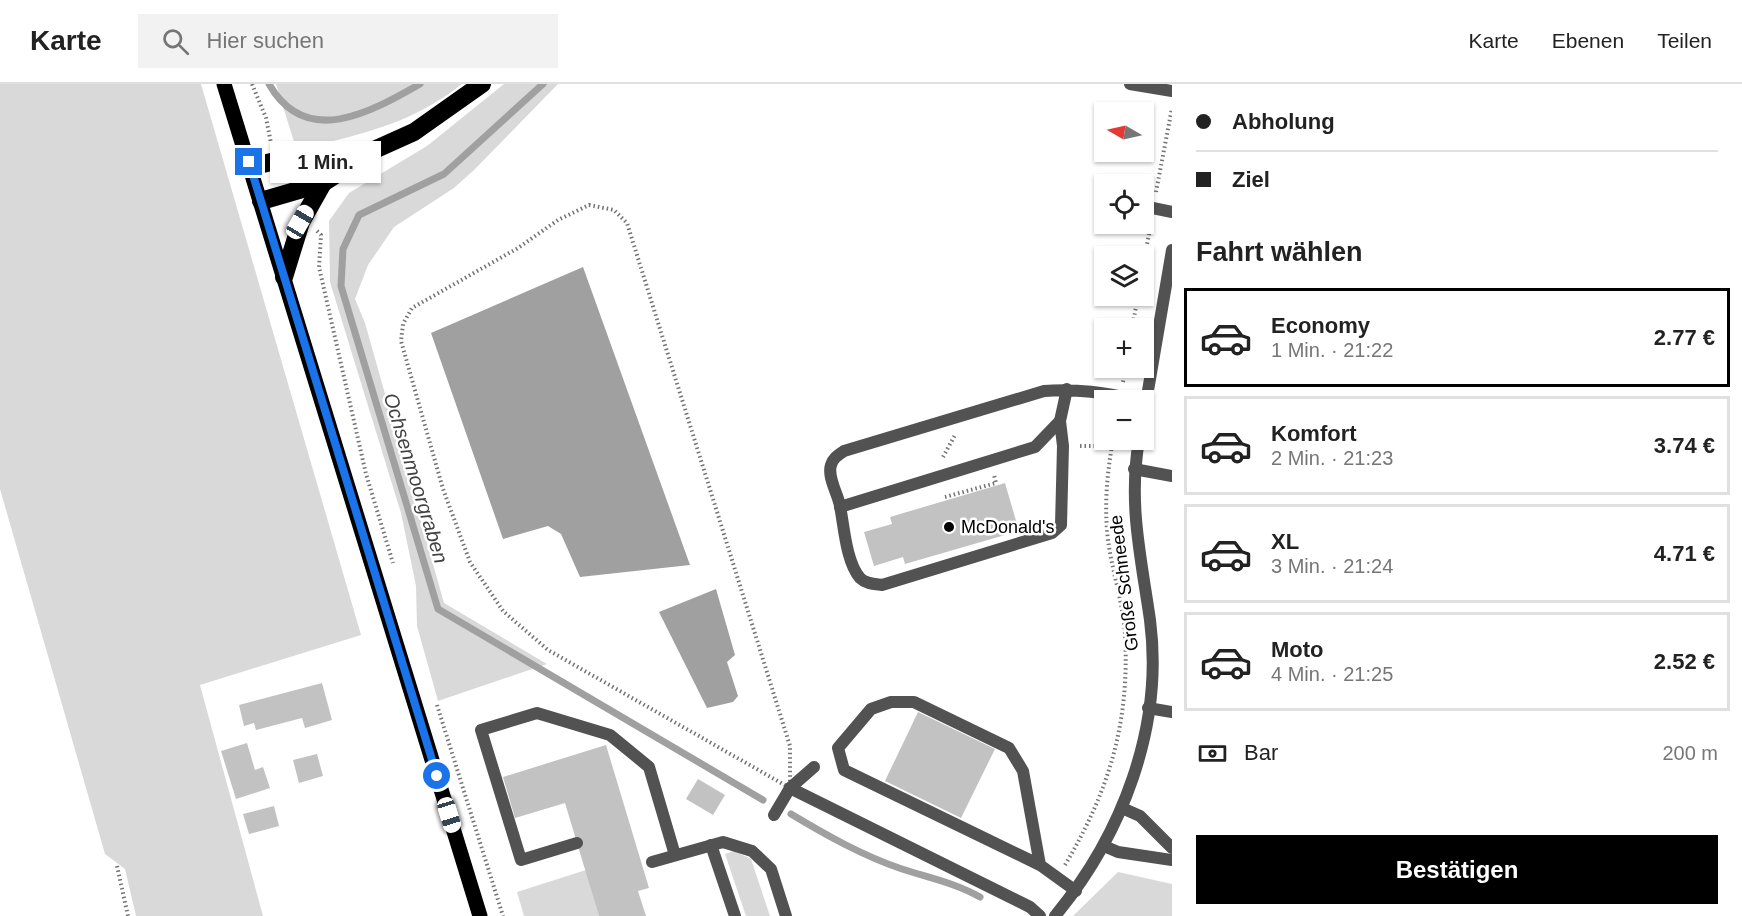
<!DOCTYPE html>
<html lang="de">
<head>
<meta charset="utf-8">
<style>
	body { margin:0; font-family:Arial,sans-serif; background:#f2f2f2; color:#222; height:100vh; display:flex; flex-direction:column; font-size:22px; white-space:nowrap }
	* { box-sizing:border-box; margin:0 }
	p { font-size:20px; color:#767676 }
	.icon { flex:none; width:33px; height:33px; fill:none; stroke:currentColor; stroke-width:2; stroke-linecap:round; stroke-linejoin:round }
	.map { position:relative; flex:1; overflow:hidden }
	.drawer { display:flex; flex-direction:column; background:#fff; width:570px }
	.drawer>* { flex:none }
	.top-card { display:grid; align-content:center; height:132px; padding:0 24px; background:#fff }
	.needle { width:39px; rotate:279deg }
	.buttons { position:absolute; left:1094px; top:18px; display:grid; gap:12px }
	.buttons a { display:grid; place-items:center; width:60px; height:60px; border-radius:0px; background:#fff; box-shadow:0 2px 4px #0004; font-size:30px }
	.end { position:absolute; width:27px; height:27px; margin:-14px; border:8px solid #1a73e8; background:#fff; box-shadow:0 0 0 3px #fff }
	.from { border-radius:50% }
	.bubble { position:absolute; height:42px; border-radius:0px; background:#fff; box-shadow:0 2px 4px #0004; font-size:20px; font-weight:700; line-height:42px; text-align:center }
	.car { position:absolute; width:18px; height:36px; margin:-18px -9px; border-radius:8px; box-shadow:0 0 4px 2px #0007; background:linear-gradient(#fff 24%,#345 0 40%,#fff 0 76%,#345 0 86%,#fff 0) }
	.top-card b { display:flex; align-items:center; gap:21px; height:57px; font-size:22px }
	.top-card b+b { border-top:2px solid #e0e0e0 }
	.top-card i { width:15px; height:15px; background:#222 }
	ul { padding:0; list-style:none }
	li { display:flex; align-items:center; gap:18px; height:99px; margin:0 12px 9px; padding:0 12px; border:3px solid #e0e0e0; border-radius:0px }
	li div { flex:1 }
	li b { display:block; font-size:22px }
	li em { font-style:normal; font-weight:700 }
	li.on { border-color:#000 }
	li>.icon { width:54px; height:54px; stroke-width:1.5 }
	h2 { padding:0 24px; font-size:27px; line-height:72px }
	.pay { display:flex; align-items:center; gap:15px; height:66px; padding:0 24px; font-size:22px }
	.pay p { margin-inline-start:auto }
	.action { display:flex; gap:12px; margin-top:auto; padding:12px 24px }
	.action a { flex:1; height:69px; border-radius:0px; background:#000; color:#fff; font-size:24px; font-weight:700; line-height:69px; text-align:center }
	header { display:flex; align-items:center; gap:36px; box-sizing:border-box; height:84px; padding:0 30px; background:#fff; border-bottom:2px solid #e0e0e0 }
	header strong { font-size:28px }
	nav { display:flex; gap:33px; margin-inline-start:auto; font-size:21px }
	.search { width:420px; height:54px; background:#f2f2f2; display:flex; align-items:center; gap:15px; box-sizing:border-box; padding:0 21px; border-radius:0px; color:#767676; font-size:22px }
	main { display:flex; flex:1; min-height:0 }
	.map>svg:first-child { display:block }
	.green { fill:#d9d9d9 }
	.water { fill:#a0a0a0 }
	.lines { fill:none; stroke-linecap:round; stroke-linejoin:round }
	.stream { stroke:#a0a0a0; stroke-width:7 }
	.building { fill:#c2c2c2 }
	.path { stroke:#747474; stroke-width:4; stroke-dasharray:1.5 3; stroke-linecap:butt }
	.service { stroke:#525252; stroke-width:12 }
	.minor { stroke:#525252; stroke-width:12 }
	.primary { stroke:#000; stroke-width:15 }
	.motorway { stroke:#000; stroke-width:18 }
	.route { stroke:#1a73e8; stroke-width:8 }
	.poi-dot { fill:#000; stroke:#fff; stroke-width:2 }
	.labels { text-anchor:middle; stroke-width:5; stroke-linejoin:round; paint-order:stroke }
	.poi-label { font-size:18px; fill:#000; stroke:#fff; text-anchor:start }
	.street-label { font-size:18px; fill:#000; stroke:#fff }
	.water-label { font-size:20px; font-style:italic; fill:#414141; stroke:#fff }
</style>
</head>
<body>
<header>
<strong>Karte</strong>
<div class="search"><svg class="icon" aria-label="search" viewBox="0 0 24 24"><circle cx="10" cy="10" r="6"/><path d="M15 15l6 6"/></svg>Hier suchen</div>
<nav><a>Karte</a><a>Ebenen</a><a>Teilen</a></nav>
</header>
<main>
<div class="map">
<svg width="1172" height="832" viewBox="0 0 1172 832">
	<rect width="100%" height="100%" fill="#fff"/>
	<g class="green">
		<polygon points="0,0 201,0 361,551 200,601 263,832 136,832 125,785 105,770 0,405"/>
		<path d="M 276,0 L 462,0 C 413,39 365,49 306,64 L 295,61 Z"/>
		<polygon points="504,0 558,0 474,86 454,104 394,143 368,181 355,215 365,239 444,519 547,580 438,617 417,542 416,502 401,429 330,198 329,137 349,109 427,62"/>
		<polygon points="734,767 751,775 770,832 746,832 725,770"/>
		<polygon points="586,786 599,832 524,832 517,808"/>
		<polygon points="1118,788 1172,800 1172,832 1073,832"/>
	</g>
	<g class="water">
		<polygon points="583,183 690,481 580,493 561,450 548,442 503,455 431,249"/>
		<polygon points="716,505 735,571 727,578 738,612 733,618 707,624 659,528"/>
	</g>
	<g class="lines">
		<g class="stream">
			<path d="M 269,0 C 306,65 371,28 420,0"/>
			<polyline points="543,0 444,90 359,131 343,165 341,202 438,525 763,716"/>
			<path d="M 791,730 C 826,751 863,772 902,785 C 930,794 955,799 980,813"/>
		</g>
	</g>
	<g class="building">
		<polygon points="1005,399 1019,447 905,480 903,473 874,482 864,448 892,440 890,433"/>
		<polygon points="322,599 332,636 305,644 302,634 256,646 254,639 244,642 239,621"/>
		<polygon points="918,628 995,665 961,734 885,697"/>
		<polygon points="247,659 255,686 263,683 270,704 236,715 221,667"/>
		<polygon points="606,661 649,804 638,807 646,832 599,832 565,719 515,734 503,693"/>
		<polygon points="317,670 323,692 299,699 293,676"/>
		<polygon points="698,695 725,711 713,731 686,715"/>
		<polygon points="274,722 279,742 249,750 243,730"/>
	</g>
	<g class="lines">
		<g class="path">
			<polyline points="252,0 266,34 271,59"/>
			<polyline points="1156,108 1172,24"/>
			<polygon points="589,121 614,126 627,139 790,662 790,704 548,566 503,527 470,478 443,405 401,257 403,240 412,224 518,164 558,136"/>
			<polyline points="317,147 321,151 319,183 366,390 393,479"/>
			<polyline points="1143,182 1151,139"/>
			<polyline points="1132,244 1138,212"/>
			<polyline points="1123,298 1126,284"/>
			<polyline points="1080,362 1112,362"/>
			<polyline points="943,373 955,351"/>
			<polyline points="945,413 996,399 994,391"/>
			<polyline points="437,621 503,832"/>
			<path d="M 1065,781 C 1109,707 1130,638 1125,550 C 1123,518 1112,487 1108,456 C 1104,422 1107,389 1113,356"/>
			<polyline points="117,782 128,832"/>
		</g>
		<g class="service">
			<polyline points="1130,0 1172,7"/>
			<polyline points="1143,122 1172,128"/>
			<path d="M 1067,305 L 1060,337 L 1063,362 L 1061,441 L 1052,449 L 882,501 C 875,500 866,500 860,494 C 846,478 844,442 840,422 C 838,410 827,393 831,381 C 833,374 838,371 844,367 L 1044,307 C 1077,304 1105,309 1138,316"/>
			<polyline points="1134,385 1172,392"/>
			<polyline points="840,423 1035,363 1060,337"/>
			<polyline points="1148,624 1172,628"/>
			<polyline points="790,704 1030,823 1040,832"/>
			<polyline points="774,731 790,704 814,683"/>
			<polyline points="577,759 521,776 481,646 537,629 610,651 649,683 675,771"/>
			<polyline points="711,761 735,832"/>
			<polyline points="652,778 723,758 752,767 771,785 786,832"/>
			<polyline points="1040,781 1023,687 1009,664 914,618 891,618 871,625 838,664 844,686 1040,781 1076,807"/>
		</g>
		<g class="minor">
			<polyline points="1143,336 1172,166"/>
			<polyline points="1122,724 1140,732 1172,764"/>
			<polyline points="1104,762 1118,768 1172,776"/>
			<path d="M 1055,832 C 1122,751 1164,643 1150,536 C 1141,473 1128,420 1139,356"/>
		</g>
		<polyline class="primary" points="224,0 480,832"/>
		<g class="motorway">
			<polyline points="250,83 323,66 374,66"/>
			<polyline points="261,117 323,99 374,66 414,48 482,0"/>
			<polyline points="284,193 301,138 323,99"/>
		</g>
	</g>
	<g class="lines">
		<polyline class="route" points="249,78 437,692"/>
	</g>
	<circle class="poi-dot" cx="949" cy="443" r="6"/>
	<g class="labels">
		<g class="poi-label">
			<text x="961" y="449">McDonald's</text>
		</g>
		<g class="street-label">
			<text transform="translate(1124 499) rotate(-97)" y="6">Große Schneede</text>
		</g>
		<g class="water-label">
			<text transform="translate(416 394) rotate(73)" y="7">Ochsenmoorgraben</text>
		</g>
	</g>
</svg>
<div class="buttons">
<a><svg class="needle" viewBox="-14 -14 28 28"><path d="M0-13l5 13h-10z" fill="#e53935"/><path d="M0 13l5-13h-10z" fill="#767676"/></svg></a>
<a><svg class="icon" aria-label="locate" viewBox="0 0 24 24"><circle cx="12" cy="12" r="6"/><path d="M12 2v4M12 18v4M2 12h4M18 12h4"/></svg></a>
<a><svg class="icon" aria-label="layers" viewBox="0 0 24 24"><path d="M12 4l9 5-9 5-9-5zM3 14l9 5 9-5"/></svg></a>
<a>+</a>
<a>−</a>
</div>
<i class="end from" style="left:437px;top:692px"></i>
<i class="end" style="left:249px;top:78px"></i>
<div class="bubble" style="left:270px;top:57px;width:111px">1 Min.</div>
<i class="car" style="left:300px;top:138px;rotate:30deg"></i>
<i class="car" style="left:449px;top:731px;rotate:163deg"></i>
</div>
<section class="drawer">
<div class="top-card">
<b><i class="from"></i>Abholung</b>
<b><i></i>Ziel</b>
</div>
<h2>Fahrt wählen</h2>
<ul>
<li class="on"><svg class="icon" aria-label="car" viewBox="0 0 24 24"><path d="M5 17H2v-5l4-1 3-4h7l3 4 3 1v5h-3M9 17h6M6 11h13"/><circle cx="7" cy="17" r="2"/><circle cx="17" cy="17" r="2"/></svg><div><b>Economy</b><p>1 Min. · 21:22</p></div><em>2.77 €</em></li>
<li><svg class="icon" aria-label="car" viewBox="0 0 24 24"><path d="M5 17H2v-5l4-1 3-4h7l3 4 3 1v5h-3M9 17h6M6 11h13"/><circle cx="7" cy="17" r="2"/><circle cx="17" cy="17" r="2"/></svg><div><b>Komfort</b><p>2 Min. · 21:23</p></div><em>3.74 €</em></li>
<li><svg class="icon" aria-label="car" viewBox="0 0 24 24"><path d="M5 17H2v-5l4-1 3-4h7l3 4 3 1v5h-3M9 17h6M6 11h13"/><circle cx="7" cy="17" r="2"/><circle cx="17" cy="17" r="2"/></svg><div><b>XL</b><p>3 Min. · 21:24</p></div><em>4.71 €</em></li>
<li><svg class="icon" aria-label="car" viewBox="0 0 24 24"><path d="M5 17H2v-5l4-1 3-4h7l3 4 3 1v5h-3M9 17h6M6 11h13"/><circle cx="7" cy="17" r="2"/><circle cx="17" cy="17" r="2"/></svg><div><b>Moto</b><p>4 Min. · 21:25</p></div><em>2.52 €</em></li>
</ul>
<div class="pay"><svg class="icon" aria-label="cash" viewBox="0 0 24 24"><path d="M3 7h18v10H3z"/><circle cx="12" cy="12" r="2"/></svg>Bar<p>200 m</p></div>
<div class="action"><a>Bestätigen</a></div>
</section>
</main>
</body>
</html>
